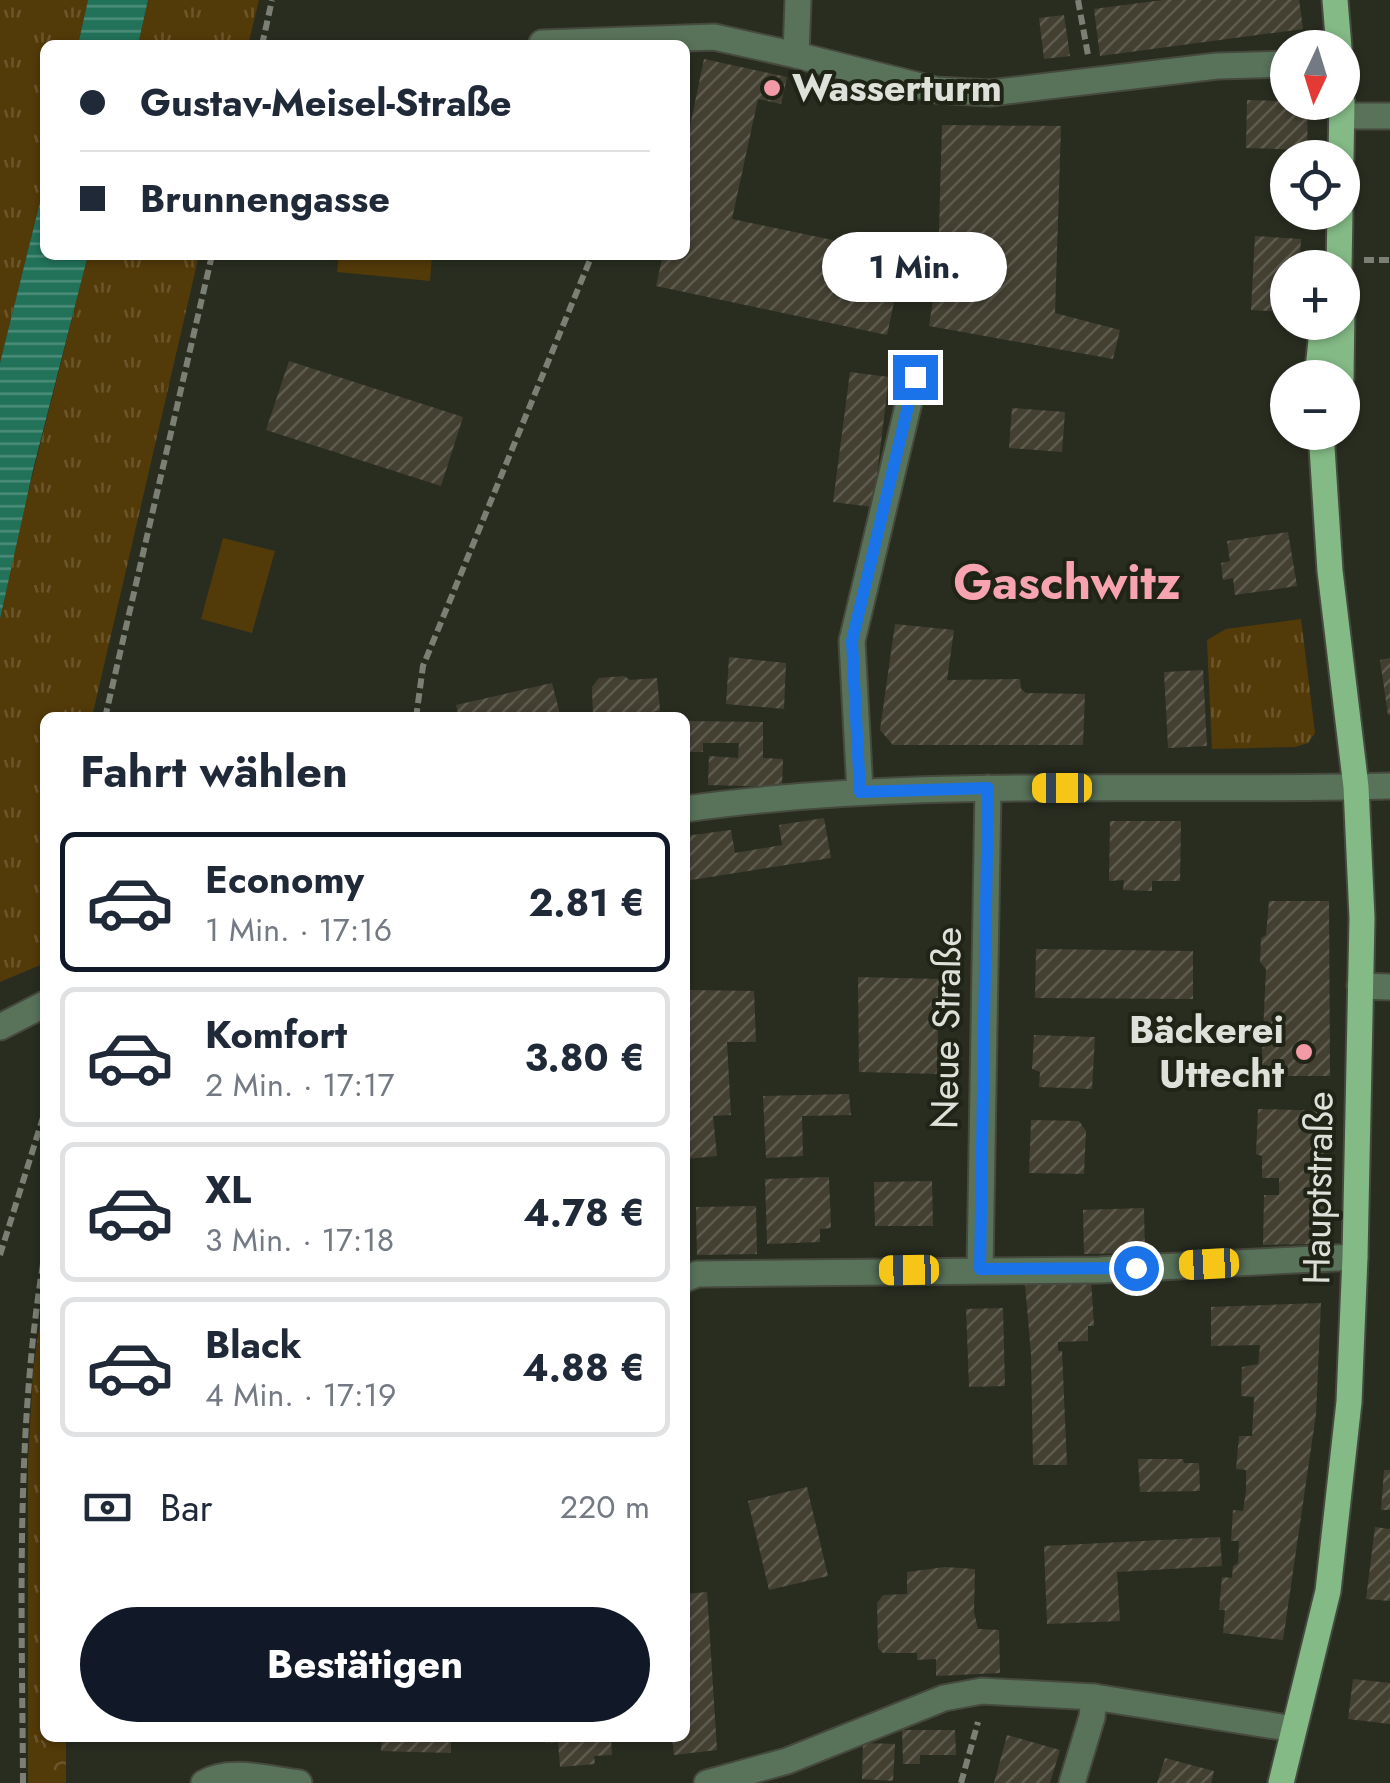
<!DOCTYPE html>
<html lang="de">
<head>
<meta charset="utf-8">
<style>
	body { margin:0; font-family:Jost,sans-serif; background:#f2f2f3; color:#1f2937; height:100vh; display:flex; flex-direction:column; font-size:38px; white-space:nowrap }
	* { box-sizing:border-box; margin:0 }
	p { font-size:32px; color:#747a83 }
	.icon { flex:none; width:55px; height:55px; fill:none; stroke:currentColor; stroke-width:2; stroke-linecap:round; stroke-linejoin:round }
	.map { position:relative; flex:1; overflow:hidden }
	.panel { position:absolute; left:40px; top:712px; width:650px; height:1030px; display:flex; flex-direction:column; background:#fff; border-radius:15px; box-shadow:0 2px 8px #0004 }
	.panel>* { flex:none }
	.guide { position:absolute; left:40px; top:40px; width:650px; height:220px; border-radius:15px; box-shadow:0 2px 8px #0004; display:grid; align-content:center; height:220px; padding:0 40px; background:#fff }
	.needle { width:65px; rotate:184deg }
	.controls { position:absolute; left:1270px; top:30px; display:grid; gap:20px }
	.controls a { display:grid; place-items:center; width:90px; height:90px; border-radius:50%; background:#fff; box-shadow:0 2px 8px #0004; font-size:50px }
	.end { position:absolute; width:45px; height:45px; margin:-22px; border:12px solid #1a73e8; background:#fff; box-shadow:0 0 0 5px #fff }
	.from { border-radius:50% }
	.bubble { position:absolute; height:70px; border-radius:35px; background:#fff; box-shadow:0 2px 8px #0004; font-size:32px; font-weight:700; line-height:70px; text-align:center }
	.car { position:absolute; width:30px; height:60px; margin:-30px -15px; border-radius:12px; box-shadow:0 0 8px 2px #0007; background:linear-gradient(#f5c518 24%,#345 0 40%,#f5c518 0 76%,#345 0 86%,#f5c518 0) }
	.guide b { display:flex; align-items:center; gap:35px; height:95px; font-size:38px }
	.guide b+b { border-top:2px solid #e0e1e3 }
	.guide i { width:25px; height:25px; background:#1f2937 }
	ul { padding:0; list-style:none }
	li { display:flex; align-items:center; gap:30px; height:140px; margin:0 20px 15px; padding:0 20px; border:5px solid #e0e1e3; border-radius:15px }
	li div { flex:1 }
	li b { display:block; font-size:38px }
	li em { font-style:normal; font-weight:700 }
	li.active { border-color:#111827 }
	li>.icon { width:90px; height:90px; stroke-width:1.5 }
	h2 { padding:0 40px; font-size:45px; line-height:120px }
	.pay { display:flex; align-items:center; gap:25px; height:110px; padding:0 40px; font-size:38px }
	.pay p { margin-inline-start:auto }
	.cta { display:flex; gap:20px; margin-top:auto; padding:20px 40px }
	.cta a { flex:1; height:115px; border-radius:60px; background:#111827; color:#fff; font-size:40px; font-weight:700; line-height:115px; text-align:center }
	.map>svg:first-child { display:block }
	.grass { fill:url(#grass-tufts) }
	.forest { fill:url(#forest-crowns) }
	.pitch { fill:#533a09 }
	.water { fill:url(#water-rules) }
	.building { fill:url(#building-hatch) }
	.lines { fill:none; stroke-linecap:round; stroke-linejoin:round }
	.minor-casing { stroke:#464a3e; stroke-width:29 }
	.major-casing { stroke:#464a3e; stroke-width:29 }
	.path { stroke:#7c7f74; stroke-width:6; stroke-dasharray:10 5; stroke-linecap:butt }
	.minor { stroke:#59735a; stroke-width:25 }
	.major { stroke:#84ba86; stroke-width:25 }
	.route { stroke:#1a73e8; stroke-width:12 }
	.poi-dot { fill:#f39aa7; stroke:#1f2416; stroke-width:4 }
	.labels { text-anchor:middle; stroke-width:8; stroke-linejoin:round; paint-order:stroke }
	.poi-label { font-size:38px; font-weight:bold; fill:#dee1d9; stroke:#1f2416; text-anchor:start }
	.street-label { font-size:38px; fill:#dee1d9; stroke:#1f2416 }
	.district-label { font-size:48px; font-weight:bold; fill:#f8a4b0; stroke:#1f2416 }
</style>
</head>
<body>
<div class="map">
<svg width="1390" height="1783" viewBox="0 0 1390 1783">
	<defs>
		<pattern id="grass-tufts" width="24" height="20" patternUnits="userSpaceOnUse" patternTransform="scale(2.5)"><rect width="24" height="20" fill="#533a09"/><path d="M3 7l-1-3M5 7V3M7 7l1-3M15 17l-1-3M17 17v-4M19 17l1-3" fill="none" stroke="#6b562c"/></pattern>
		<pattern id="forest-crowns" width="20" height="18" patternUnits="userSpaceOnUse" patternTransform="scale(2.5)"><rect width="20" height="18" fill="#533a09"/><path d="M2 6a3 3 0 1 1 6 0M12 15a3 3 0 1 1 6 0" fill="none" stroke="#6b562c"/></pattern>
		<pattern id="water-rules" width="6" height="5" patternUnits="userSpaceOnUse" patternTransform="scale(2.5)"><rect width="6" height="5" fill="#22725a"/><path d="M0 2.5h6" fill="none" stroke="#4c8c79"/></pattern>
		<pattern id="building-hatch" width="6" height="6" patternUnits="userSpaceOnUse" patternTransform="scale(2.5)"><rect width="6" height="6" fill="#434032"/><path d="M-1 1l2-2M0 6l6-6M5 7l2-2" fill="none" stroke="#5e5b4f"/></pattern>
	</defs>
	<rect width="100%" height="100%" fill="#292d20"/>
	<g class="grass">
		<polygon points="0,0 88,0 78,45 45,45 45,182 0,363"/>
		<polygon points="148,0 259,0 248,45 138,45"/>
		<polygon points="88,255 199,255 92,717 45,718 45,963 0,982 0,619 23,513"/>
		<polygon points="1301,619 1315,733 1308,743 1295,747 1212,749 1207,640 1226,629"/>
		<polygon points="45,1283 45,1731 41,1736 41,1783 28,1783 28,1461 33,1373"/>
	</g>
	<polygon class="forest" points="45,1731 45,1738 66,1738 66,1783 41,1783 41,1736"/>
	<g class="pitch">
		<polygon points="339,255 432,255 430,281 337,272"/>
		<polygon points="223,538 275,551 252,633 201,619"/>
	</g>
	<g class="water">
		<polygon points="88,0 148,0 138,45 78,45"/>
		<polygon points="45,182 45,255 88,255 33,470 0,619 0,363"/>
	</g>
	<g class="building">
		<polygon points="1163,0 1299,0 1303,29 1100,56 1094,9"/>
		<polygon points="1064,15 1070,56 1044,59 1039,18"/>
		<polygon points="704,59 787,77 781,104 758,99 732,219 904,255 887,335 656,286 663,255 685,255 685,150"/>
		<polygon points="1247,100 1308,102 1307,150 1246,148"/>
		<polygon points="942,125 1061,126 1055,313 1120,330 1113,359 929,326 938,267"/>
		<polygon points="1255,236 1301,239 1299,268 1288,268 1288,312 1251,310"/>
		<polygon points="289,361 463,417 441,486 266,430"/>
		<polygon points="850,372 889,377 873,507 833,502"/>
		<polygon points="1012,408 1065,412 1062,452 1009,448"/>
		<polygon points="1288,532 1297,586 1235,595 1233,578 1223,580 1221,563 1230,561 1227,541"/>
		<polygon points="895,624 954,630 947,680 1020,679 1021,689 1026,693 1085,694 1083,745 893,745 880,730"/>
		<polygon points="729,657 786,663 784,709 726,704"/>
		<polygon points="1390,658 1390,715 1388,715 1380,660"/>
		<polygon points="1203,670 1207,746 1168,748 1164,672"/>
		<polygon points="624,676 630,680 657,678 660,711 632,714 633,718 593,718 592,687 599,678"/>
		<polygon points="552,683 561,718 459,718 456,705"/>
		<polygon points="685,721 763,722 763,758 783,759 782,787 708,785 709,756 738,758 739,743 703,743 703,752 685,752"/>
		<polygon points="824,818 831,858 685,881 685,836 731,830 735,853 782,845 779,825"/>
		<polygon points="1110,821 1181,821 1180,881 1152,881 1152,891 1123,890 1124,880 1109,881"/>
		<polygon points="1269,901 1329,901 1330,1076 1261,1076 1266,969 1260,962 1261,938 1266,935"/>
		<polygon points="1036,949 1193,951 1193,999 1035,998"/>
		<polygon points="858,977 939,979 937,1074 859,1072"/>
		<polygon points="685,990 754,991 756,1042 727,1042 731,1115 713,1116 717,1156 685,1159"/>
		<polygon points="1034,1035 1095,1037 1092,1089 1039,1087 1040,1072 1032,1069"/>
		<polygon points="849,1094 851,1115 802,1116 803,1156 766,1158 763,1096"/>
		<polygon points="1258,1109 1330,1111 1326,1232 1316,1244 1263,1245 1264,1195 1279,1195 1279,1178 1262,1178 1262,1156 1256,1154"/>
		<polygon points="1031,1120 1079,1121 1086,1131 1084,1174 1029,1173"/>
		<polygon points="829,1177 831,1228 820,1229 820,1242 767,1244 765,1179"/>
		<polygon points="932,1181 933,1226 875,1226 874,1182"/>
		<polygon points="756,1206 757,1254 697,1255 696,1207"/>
		<polygon points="1144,1208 1145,1253 1084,1254 1083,1210"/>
		<polygon points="1091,1280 1094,1326 1088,1326 1088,1341 1058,1342 1058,1351 1062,1351 1067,1465 1033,1465 1031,1354 1025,1284"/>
		<polygon points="1321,1303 1316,1414 1283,1640 1223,1633 1225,1610 1219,1610 1222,1577 1232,1578 1233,1566 1238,1563 1239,1541 1231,1541 1233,1510 1243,1511 1246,1491 1246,1470 1236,1469 1239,1436 1252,1436 1254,1397 1241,1396 1242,1367 1258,1364 1260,1345 1211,1346 1211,1307"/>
		<polygon points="1003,1308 1005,1386 969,1387 966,1309"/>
		<polygon points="1138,1459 1183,1459 1184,1463 1199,1463 1200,1491 1140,1492"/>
		<polygon points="1384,1470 1390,1470 1390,1510 1381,1510"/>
		<polygon points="807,1487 828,1576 769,1590 748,1501"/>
		<polygon points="1375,1527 1390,1529 1390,1601 1366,1599"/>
		<polygon points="1220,1537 1222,1566 1117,1572 1120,1621 1047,1624 1044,1546"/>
		<polygon points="945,1567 975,1569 974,1612 978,1629 999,1630 1000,1673 936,1676 936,1659 917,1660 917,1653 883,1653 878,1648 877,1603 883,1595 907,1594 907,1572"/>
		<polygon points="707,1592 717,1750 674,1755 672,1738 685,1738 685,1594"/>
		<polygon points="1353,1679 1390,1683 1390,1724 1348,1719"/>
		<polygon points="902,1730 955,1730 956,1755 920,1755 920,1764 903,1764"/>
		<polygon points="1007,1735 1060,1750 1050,1783 994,1783"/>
		<polygon points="382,1738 451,1738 451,1753 381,1751"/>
		<polygon points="545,1738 611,1738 612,1755 594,1756 595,1764 560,1767 558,1742 545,1743"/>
		<polygon points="863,1743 895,1744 893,1781 862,1779"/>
		<polygon points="1165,1758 1214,1771 1211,1783 1157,1783"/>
	</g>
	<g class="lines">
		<defs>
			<g id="minor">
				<polyline points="798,0 796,55 936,90 990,93 1217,66 1288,64"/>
				<polyline points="542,43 714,37 796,55"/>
				<polyline points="1342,116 1390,116"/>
				<polyline points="860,792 852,641 915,377"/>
				<path d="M 685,809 C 919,776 1155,793 1390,786"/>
				<polyline points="1360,986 1390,987"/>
				<polyline points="0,1027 45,1004"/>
				<polyline points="980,1269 988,788"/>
				<polyline points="685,1279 697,1274 1099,1270 1355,1257"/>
				<path d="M 204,1783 C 230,1767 271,1780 299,1783"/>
				<polyline points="707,1783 787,1761 944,1698 982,1691 1094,1697 1294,1729"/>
				<polyline points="1072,1783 1092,1717 1094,1697"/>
			</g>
			<g id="major">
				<polyline points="1335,0 1339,48"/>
				<polyline points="1341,158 1342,102"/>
				<polyline points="1339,268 1340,212"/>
				<polyline points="1317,378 1323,322"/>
				<polyline points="1341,378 1342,309"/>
				<polyline points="1281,1783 1328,1591 1349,1402 1355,1257 1362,918 1356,787 1330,571 1321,432"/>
			</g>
		</defs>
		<use href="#minor" class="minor-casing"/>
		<use href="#major" class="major-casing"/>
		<g class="path">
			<polyline points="1078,0 1088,55"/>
			<polyline points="262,45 272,0"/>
			<polyline points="1364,260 1390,260"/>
			<polyline points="105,718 212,255"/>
			<polyline points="416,718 423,666 592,255"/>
			<polyline points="0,1255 45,1111"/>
			<path d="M 23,1783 C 22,1605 15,1428 45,1252"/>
			<polyline points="961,1783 978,1722"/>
		</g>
		<use href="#minor" class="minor"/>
		<use href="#major" class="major"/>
	</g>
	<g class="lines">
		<polyline class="route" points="915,377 852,641 860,792 988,788 980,1269 1136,1268"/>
	</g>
	<g class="poi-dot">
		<circle cx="772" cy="88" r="10"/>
		<circle cx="1304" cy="1052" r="10"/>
	</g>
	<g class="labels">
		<g class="poi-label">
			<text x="792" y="101">Wasserturm</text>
			<text x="1284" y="1043" text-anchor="end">Bäckerei<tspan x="1284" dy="44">Uttecht</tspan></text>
		</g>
		<g class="street-label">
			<text transform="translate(946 1028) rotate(-89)" y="13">Neue Straße</text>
			<text transform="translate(1318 1188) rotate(-89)" y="13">Hauptstraße</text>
		</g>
		<g class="district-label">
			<text x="1067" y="599">Gaschwitz</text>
		</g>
	</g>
</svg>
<div class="controls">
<a><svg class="needle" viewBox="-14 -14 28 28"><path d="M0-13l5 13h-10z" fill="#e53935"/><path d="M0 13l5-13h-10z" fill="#747a83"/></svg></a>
<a><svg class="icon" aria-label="locate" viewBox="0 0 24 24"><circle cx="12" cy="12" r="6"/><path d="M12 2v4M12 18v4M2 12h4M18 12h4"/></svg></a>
<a>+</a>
<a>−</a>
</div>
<i class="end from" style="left:1136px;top:1268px"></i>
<i class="end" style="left:915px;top:377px"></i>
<div class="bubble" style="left:822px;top:232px;width:185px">1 Min.</div>
<i class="car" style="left:1062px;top:788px;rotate:270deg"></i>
<i class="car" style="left:1209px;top:1264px;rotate:267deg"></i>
<i class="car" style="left:909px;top:1270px;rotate:269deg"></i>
<div class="guide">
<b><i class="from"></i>Gustav-Meisel-Straße</b>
<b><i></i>Brunnengasse</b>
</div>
<section class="panel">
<h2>Fahrt wählen</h2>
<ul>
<li class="active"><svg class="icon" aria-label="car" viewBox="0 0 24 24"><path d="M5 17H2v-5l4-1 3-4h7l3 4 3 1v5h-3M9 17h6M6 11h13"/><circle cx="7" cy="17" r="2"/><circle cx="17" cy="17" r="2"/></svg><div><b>Economy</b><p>1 Min. · 17:16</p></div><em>2.81 €</em></li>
<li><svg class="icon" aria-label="car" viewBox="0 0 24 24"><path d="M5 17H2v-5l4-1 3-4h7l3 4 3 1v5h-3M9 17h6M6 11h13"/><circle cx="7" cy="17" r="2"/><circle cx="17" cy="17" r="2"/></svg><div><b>Komfort</b><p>2 Min. · 17:17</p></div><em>3.80 €</em></li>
<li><svg class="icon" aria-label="car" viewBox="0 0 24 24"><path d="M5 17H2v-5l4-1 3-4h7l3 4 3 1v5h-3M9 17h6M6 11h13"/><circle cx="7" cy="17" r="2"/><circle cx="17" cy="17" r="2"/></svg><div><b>XL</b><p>3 Min. · 17:18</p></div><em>4.78 €</em></li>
<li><svg class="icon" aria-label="car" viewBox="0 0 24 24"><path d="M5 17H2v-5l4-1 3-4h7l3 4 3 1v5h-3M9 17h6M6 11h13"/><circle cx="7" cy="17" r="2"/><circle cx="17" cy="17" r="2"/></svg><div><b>Black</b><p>4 Min. · 17:19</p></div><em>4.88 €</em></li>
</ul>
<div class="pay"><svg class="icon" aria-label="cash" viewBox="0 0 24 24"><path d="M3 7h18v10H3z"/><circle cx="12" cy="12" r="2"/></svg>Bar<p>220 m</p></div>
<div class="cta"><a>Bestätigen</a></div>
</section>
</div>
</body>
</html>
